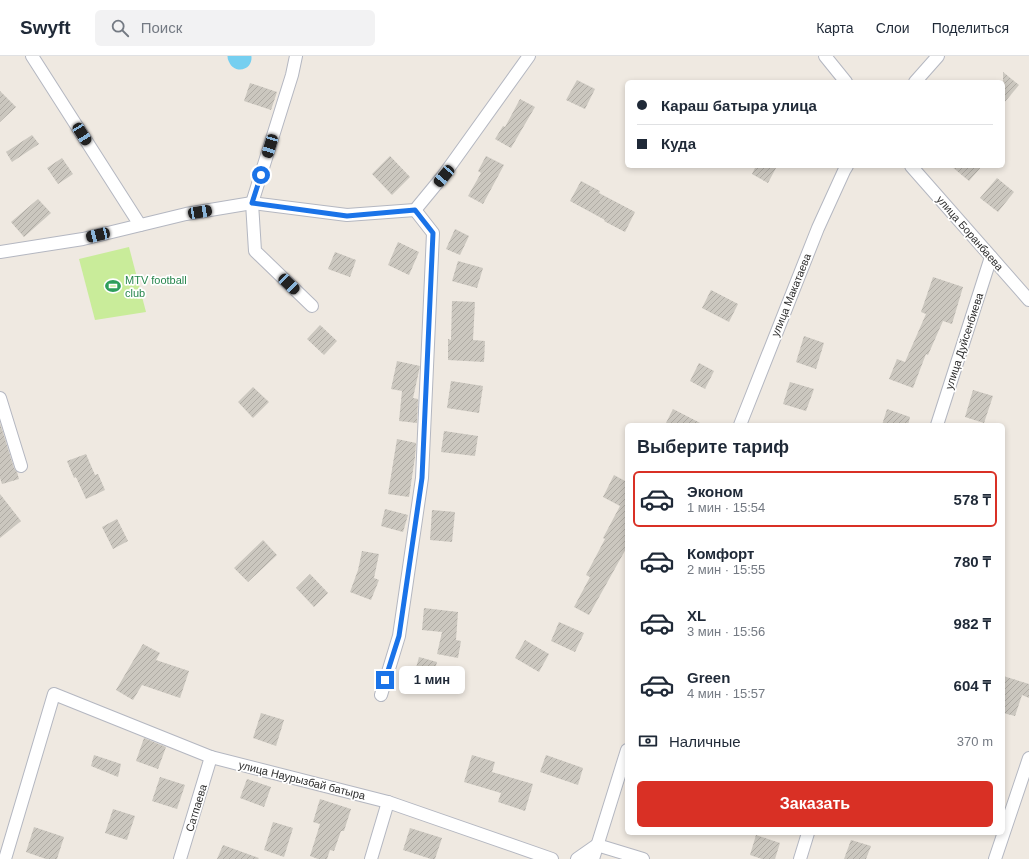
<!DOCTYPE html>
<html lang="ru">
<head>
<meta charset="utf-8">
<style>
	body { margin:0; font-family:Arial,sans-serif; background:#f2f2f3; color:#1f2937; height:100vh; display:flex; flex-direction:column; font-size:15px; white-space:nowrap }
	* { box-sizing:border-box; margin:0 }
	p { font-size:13px; color:#747a83 }
	.icon { flex:none; width:22px; height:22px; fill:none; stroke:currentColor; stroke-width:2; stroke-linecap:round; stroke-linejoin:round }
	.map { position:relative; flex:1; overflow:hidden }
	.drawer { position:absolute; left:625px; top:367px; width:380px; height:412px; display:flex; flex-direction:column; background:#fff; border-radius:6px; box-shadow:0 2px 6px #0003 }
	.drawer>* { flex:none }
	.banner { position:absolute; left:625px; top:24px; width:380px; height:88px; border-radius:6px; box-shadow:0 2px 6px #0003; display:grid; align-content:center; height:88px; padding:0 12px; background:#fff }
	.end { position:absolute; width:18px; height:18px; margin:-9px; border:5px solid #1a73e8; background:#fff; box-shadow:0 0 0 2px #fff }
	.from { border-radius:50% }
	.bubble { position:absolute; height:28px; border-radius:6px; background:#fff; box-shadow:0 2px 6px #0003; font-size:13px; font-weight:700; line-height:28px; text-align:center }
	.car { position:absolute; width:12px; height:24px; margin:-12px -6px; border-radius:5px; box-shadow:0 0 3px 1px #0007; background:linear-gradient(#222 24%,#8ab4d8 0 40%,#222 0 76%,#8ab4d8 0 86%,#222 0) }
	.banner b { display:flex; align-items:center; gap:14px; height:38px; font-size:15px }
	.banner b+b { border-top:1px solid #e0e1e3 }
	.banner i { width:10px; height:10px; background:#1f2937 }
	ul { padding:0; list-style:none }
	li { display:flex; align-items:center; gap:12px; height:56px; margin:0 8px 6px; padding:0 4px; border:2px solid transparent; border-radius:6px }
	li div { flex:1 }
	li b { display:block; font-size:15px }
	li em { font-style:normal; font-weight:700 }
	li.selected { border-color:#d93025 }
	li>.icon { width:36px; height:36px; stroke-width:1.5 }
	h2 { padding:0 12px; font-size:18px; line-height:48px }
	.pay { display:flex; align-items:center; gap:10px; height:44px; padding:0 12px; font-size:15px }
	.pay p { margin-inline-start:auto }
	.cta { display:flex; gap:8px; margin-top:auto; padding:8px 12px }
	.cta a { flex:1; height:46px; border-radius:6px; background:#d93025; color:#fff; font-size:16px; font-weight:700; line-height:46px; text-align:center }
	header { display:flex; align-items:center; gap:24px; box-sizing:border-box; height:56px; padding:0 20px; background:#fff; border-bottom:1px solid #e0e1e3 }
	header strong { font-size:19px }
	nav { display:flex; gap:22px; margin-inline-start:auto; font-size:14px }
	.search { width:280px; height:36px; background:#f2f2f3; display:flex; align-items:center; gap:10px; box-sizing:border-box; padding:0 14px; border-radius:6px; color:#747a83; font-size:15px }
	.map>svg:first-child { display:block }
	.pitch { fill:#c9ec9a }
	.lines { fill:none; stroke-linecap:round; stroke-linejoin:round }
	.river { stroke:#75cff0; stroke-width:23 }
	.building { fill:url(#building-hatch) }
	.street-casing { stroke:#b4b7c1; stroke-width:14 }
	.street { stroke:#fff; stroke-width:12 }
	.route { stroke:#1a73e8; stroke-width:5 }
	.labels { text-anchor:middle; stroke-width:3.5; stroke-linejoin:round; paint-order:stroke }
	.street-label { font-size:11px; fill:#2e2e2e; stroke:#fff }
	.leisure-label { font-size:11px; fill:#27864d; stroke:#fff; text-anchor:start }
</style>
</head>
<body>
<header>
<strong>Swyft</strong>
<div class="search"><svg class="icon" aria-label="search" viewBox="0 0 24 24"><circle cx="10" cy="10" r="6"/><path d="M15 15l6 6"/></svg>Поиск</div>
<nav><a>Карта</a><a>Слои</a><a>Поделиться</a></nav>
</header>
<div class="map">
<svg width="1029" height="803" viewBox="0 0 1029 803">
	<defs>
		<pattern id="building-hatch" width="6" height="6" patternUnits="userSpaceOnUse"><rect width="6" height="6" fill="#cbc7bf"/><path d="M-1 1l2-2M0 6l6-6M5 7l2-2" fill="none" stroke="#afaba4"/></pattern>
	</defs>
	<rect width="100%" height="100%" fill="#efe9e1"/>
	<polygon class="pitch" points="129,191 146,256 95,264 79,203"/>
	<g class="lines">
		<polyline class="river" points="239,0 240,2"/>
	</g>
	<g class="building">
		<polygon points="1003,16 1019,29 1003,48"/>
		<polygon points="577,24 595,33 585,53 566,44"/>
		<polygon points="250,27 277,36 271,54 244,45"/>
		<polygon points="0,35 16,51 0,66"/>
		<polygon points="520,43 535,51 511,92 495,83 503,70 505,71"/>
		<polygon points="32,79 39,88 12,106 6,96"/>
		<polygon points="390,100 410,121 392,139 372,118"/>
		<polygon points="486,100 504,109 483,148 468,140 481,117 478,115"/>
		<polygon points="62,102 73,118 58,128 47,112"/>
		<polygon points="756,110 777,110 768,127 752,118"/>
		<polygon points="951,110 982,110 969,125"/>
		<polygon points="997,122 1014,136 998,156 980,142"/>
		<polygon points="581,125 600,135 599,137 635,156 625,176 604,165 605,164 570,145"/>
		<polygon points="38,143 51,157 24,181 11,166"/>
		<polygon points="455,173 469,180 460,199 446,193"/>
		<polygon points="398,186 419,196 409,219 388,209"/>
		<polygon points="335,196 356,204 350,221 328,213"/>
		<polygon points="458,205 483,212 477,232 452,225"/>
		<polygon points="933,221 963,231 952,268 943,265 928,299 926,298 913,332 889,323 897,303 905,306 926,258 921,256"/>
		<polygon points="711,234 738,248 729,266 702,252"/>
		<polygon points="452,245 475,246 473,284 485,285 484,306 448,304 448,283 451,284"/>
		<polygon points="320,269 337,285 324,299 307,283"/>
		<polygon points="804,280 824,287 816,313 796,306"/>
		<polygon points="397,305 420,310 413,342 418,343 417,367 399,365 402,335 391,333"/>
		<polygon points="699,307 714,315 705,333 690,325"/>
		<polygon points="451,325 483,330 479,357 447,352"/>
		<polygon points="790,326 814,333 806,355 783,348"/>
		<polygon points="253,331 269,346 253,362 238,346"/>
		<polygon points="973,334 993,340 984,367 965,361"/>
		<polygon points="673,353 704,369 665,369"/>
		<polygon points="887,353 910,361 908,369 882,369"/>
		<polygon points="0,367 14,412 17,416 19,423 2,428 0,422"/>
		<polygon points="444,375 478,380 475,400 441,396"/>
		<polygon points="397,383 416,387 415,401 409,441 388,438"/>
		<polygon points="86,398 95,419 98,418 105,434 86,443 76,421 74,422 67,405"/>
		<polygon points="614,419 627,426 627,491 589,559 574,551 590,521 586,519 605,483 603,482 620,450 603,441"/>
		<polygon points="0,438 21,465 0,482"/>
		<polygon points="385,453 408,459 403,476 381,470"/>
		<polygon points="432,454 455,456 452,486 430,484"/>
		<polygon points="117,463 128,485 113,493 102,471"/>
		<polygon points="263,484 277,499 248,526 234,512"/>
		<polygon points="362,495 379,498 374,522 379,524 371,544 350,536 358,514"/>
		<polygon points="310,518 328,537 314,551 296,532"/>
		<polygon points="424,552 458,556 456,584 461,585 458,602 437,598 442,576 422,574"/>
		<polygon points="559,566 584,577 575,596 551,585"/>
		<polygon points="525,584 549,598 539,616 515,602"/>
		<polygon points="143,588 160,597 156,604 189,615 180,642 142,629 133,644 116,634"/>
		<polygon points="419,601 437,606 431,628 413,623"/>
		<polygon points="1003,620 1029,628 1029,642 1022,639 1015,660 1003,657"/>
		<polygon points="261,657 284,664 276,690 253,682"/>
		<polygon points="144,682 166,691 158,713 136,705"/>
		<polygon points="94,699 121,708 118,721 91,710"/>
		<polygon points="472,699 495,706 492,716 533,728 525,755 498,746 501,737 464,726"/>
		<polygon points="546,699 583,712 578,729 540,716"/>
		<polygon points="160,721 185,729 177,753 152,745"/>
		<polygon points="247,723 271,731 264,751 240,742"/>
		<polygon points="320,743 351,753 344,775 341,775 334,795 330,794 327,803 318,803 310,800 320,768 313,766"/>
		<polygon points="113,753 135,760 127,784 105,777"/>
		<polygon points="273,766 293,772 284,801 264,794"/>
		<polygon points="34,771 64,781 57,803 46,803 26,796"/>
		<polygon points="410,772 442,782 435,803 431,803 403,794"/>
		<polygon points="756,779 780,787 775,803 762,803 750,799"/>
		<polygon points="851,784 871,790 866,803 844,803"/>
		<polygon points="223,789 259,802 258,803 217,803"/>
	</g>
	<g class="lines">
		<defs>
			<g id="street">
				<polyline points="32,0 140,169"/>
				<polyline points="296,0 292,19 252,147 255,195 312,250"/>
				<polyline points="825,0 846,26"/>
				<polyline points="915,26 938,0"/>
				<polyline points="911,110 1029,244"/>
				<polyline points="0,196 83,183 186,158 252,147 347,159 415,154 443,120 529,0"/>
				<polyline points="0,342 21,410"/>
				<polyline points="740,369 818,172 844,115 847,110"/>
				<polyline points="937,369 991,201"/>
				<polyline points="381,639 399,580 422,422 433,177 415,154"/>
				<polyline points="5,803 54,638 211,701 388,746 552,803"/>
				<polyline points="180,803 211,701"/>
				<polyline points="371,803 388,746"/>
				<polyline points="577,803 597,789 643,803"/>
				<polyline points="593,803 627,694"/>
				<polyline points="800,803 808,777"/>
				<polyline points="995,803 1029,702"/>
			</g>
		</defs>
		<use href="#street" class="street-casing"/>
		<use href="#street" class="street"/>
	</g>
	<g class="lines">
		<polyline class="route" points="261,119 252,147 347,160 415,154 433,177 422,422 399,580 385,624"/>
	</g>
	<defs>
		<symbol id="stadium-bare" viewBox="-9 -9 18 18"><path d="M0-5a6.5 5 0 1 0 0 10a6.5 5 0 1 0 0-10ZM-3.5-1.8h7v3.6h-7Z" fill="#2e9e5b" stroke="#fff" stroke-width="2.5" paint-order="stroke"/></symbol>
	</defs>
	<g fill-rule="evenodd">
		<use href="#stadium-bare" x="102" y="219" width="22" height="22"/>
	</g>
	<g class="labels">
		<g class="street-label">
			<text transform="translate(970 177) rotate(49)" y="4">улица Боранбаева</text>
			<text transform="translate(791 239) rotate(-68)" y="4">улица Макатаева</text>
			<text transform="translate(964 285) rotate(-72)" y="4">улица Дуйсенбиева</text>
			<text transform="translate(302 724) rotate(14)" y="4">улица Наурызбай батыра</text>
			<text transform="translate(196 752) rotate(-73)" y="4">Сатпаева</text>
		</g>
		<g class="leisure-label">
			<text x="125" y="228">MTV football<tspan x="125" dy="13">club</tspan></text>
		</g>
	</g>
</svg>
<i class="end from" style="left:261px;top:119px"></i>
<i class="end" style="left:385px;top:624px"></i>
<div class="bubble" style="left:399px;top:610px;width:66px">1 мин</div>
<i class="car" style="left:82px;top:78px;rotate:148deg"></i>
<i class="car" style="left:270px;top:90px;rotate:197deg"></i>
<i class="car" style="left:444px;top:120px;rotate:220deg"></i>
<i class="car" style="left:200px;top:156px;rotate:81deg"></i>
<i class="car" style="left:98px;top:179px;rotate:257deg"></i>
<i class="car" style="left:289px;top:228px;rotate:134deg"></i>
<div class="banner">
<b><i class="from"></i>Караш батыра улица</b>
<b><i></i>Куда</b>
</div>
<section class="drawer">
<h2>Выберите тариф</h2>
<ul>
<li class="selected"><svg class="icon" aria-label="car" viewBox="0 0 24 24"><path d="M5 17H2v-5l4-1 3-4h7l3 4 3 1v5h-3M9 17h6M6 11h13"/><circle cx="7" cy="17" r="2"/><circle cx="17" cy="17" r="2"/></svg><div><b>Эконом</b><p>1 мин · 15:54</p></div><em>578 ₸</em></li>
<li><svg class="icon" aria-label="car" viewBox="0 0 24 24"><path d="M5 17H2v-5l4-1 3-4h7l3 4 3 1v5h-3M9 17h6M6 11h13"/><circle cx="7" cy="17" r="2"/><circle cx="17" cy="17" r="2"/></svg><div><b>Комфорт</b><p>2 мин · 15:55</p></div><em>780 ₸</em></li>
<li><svg class="icon" aria-label="car" viewBox="0 0 24 24"><path d="M5 17H2v-5l4-1 3-4h7l3 4 3 1v5h-3M9 17h6M6 11h13"/><circle cx="7" cy="17" r="2"/><circle cx="17" cy="17" r="2"/></svg><div><b>XL</b><p>3 мин · 15:56</p></div><em>982 ₸</em></li>
<li><svg class="icon" aria-label="car" viewBox="0 0 24 24"><path d="M5 17H2v-5l4-1 3-4h7l3 4 3 1v5h-3M9 17h6M6 11h13"/><circle cx="7" cy="17" r="2"/><circle cx="17" cy="17" r="2"/></svg><div><b>Green</b><p>4 мин · 15:57</p></div><em>604 ₸</em></li>
</ul>
<div class="pay"><svg class="icon" aria-label="cash" viewBox="0 0 24 24"><path d="M3 7h18v10H3z"/><circle cx="12" cy="12" r="2"/></svg>Наличные<p>370 m</p></div>
<div class="cta"><a>Заказать</a></div>
</section>
</div>
</body>
</html>
